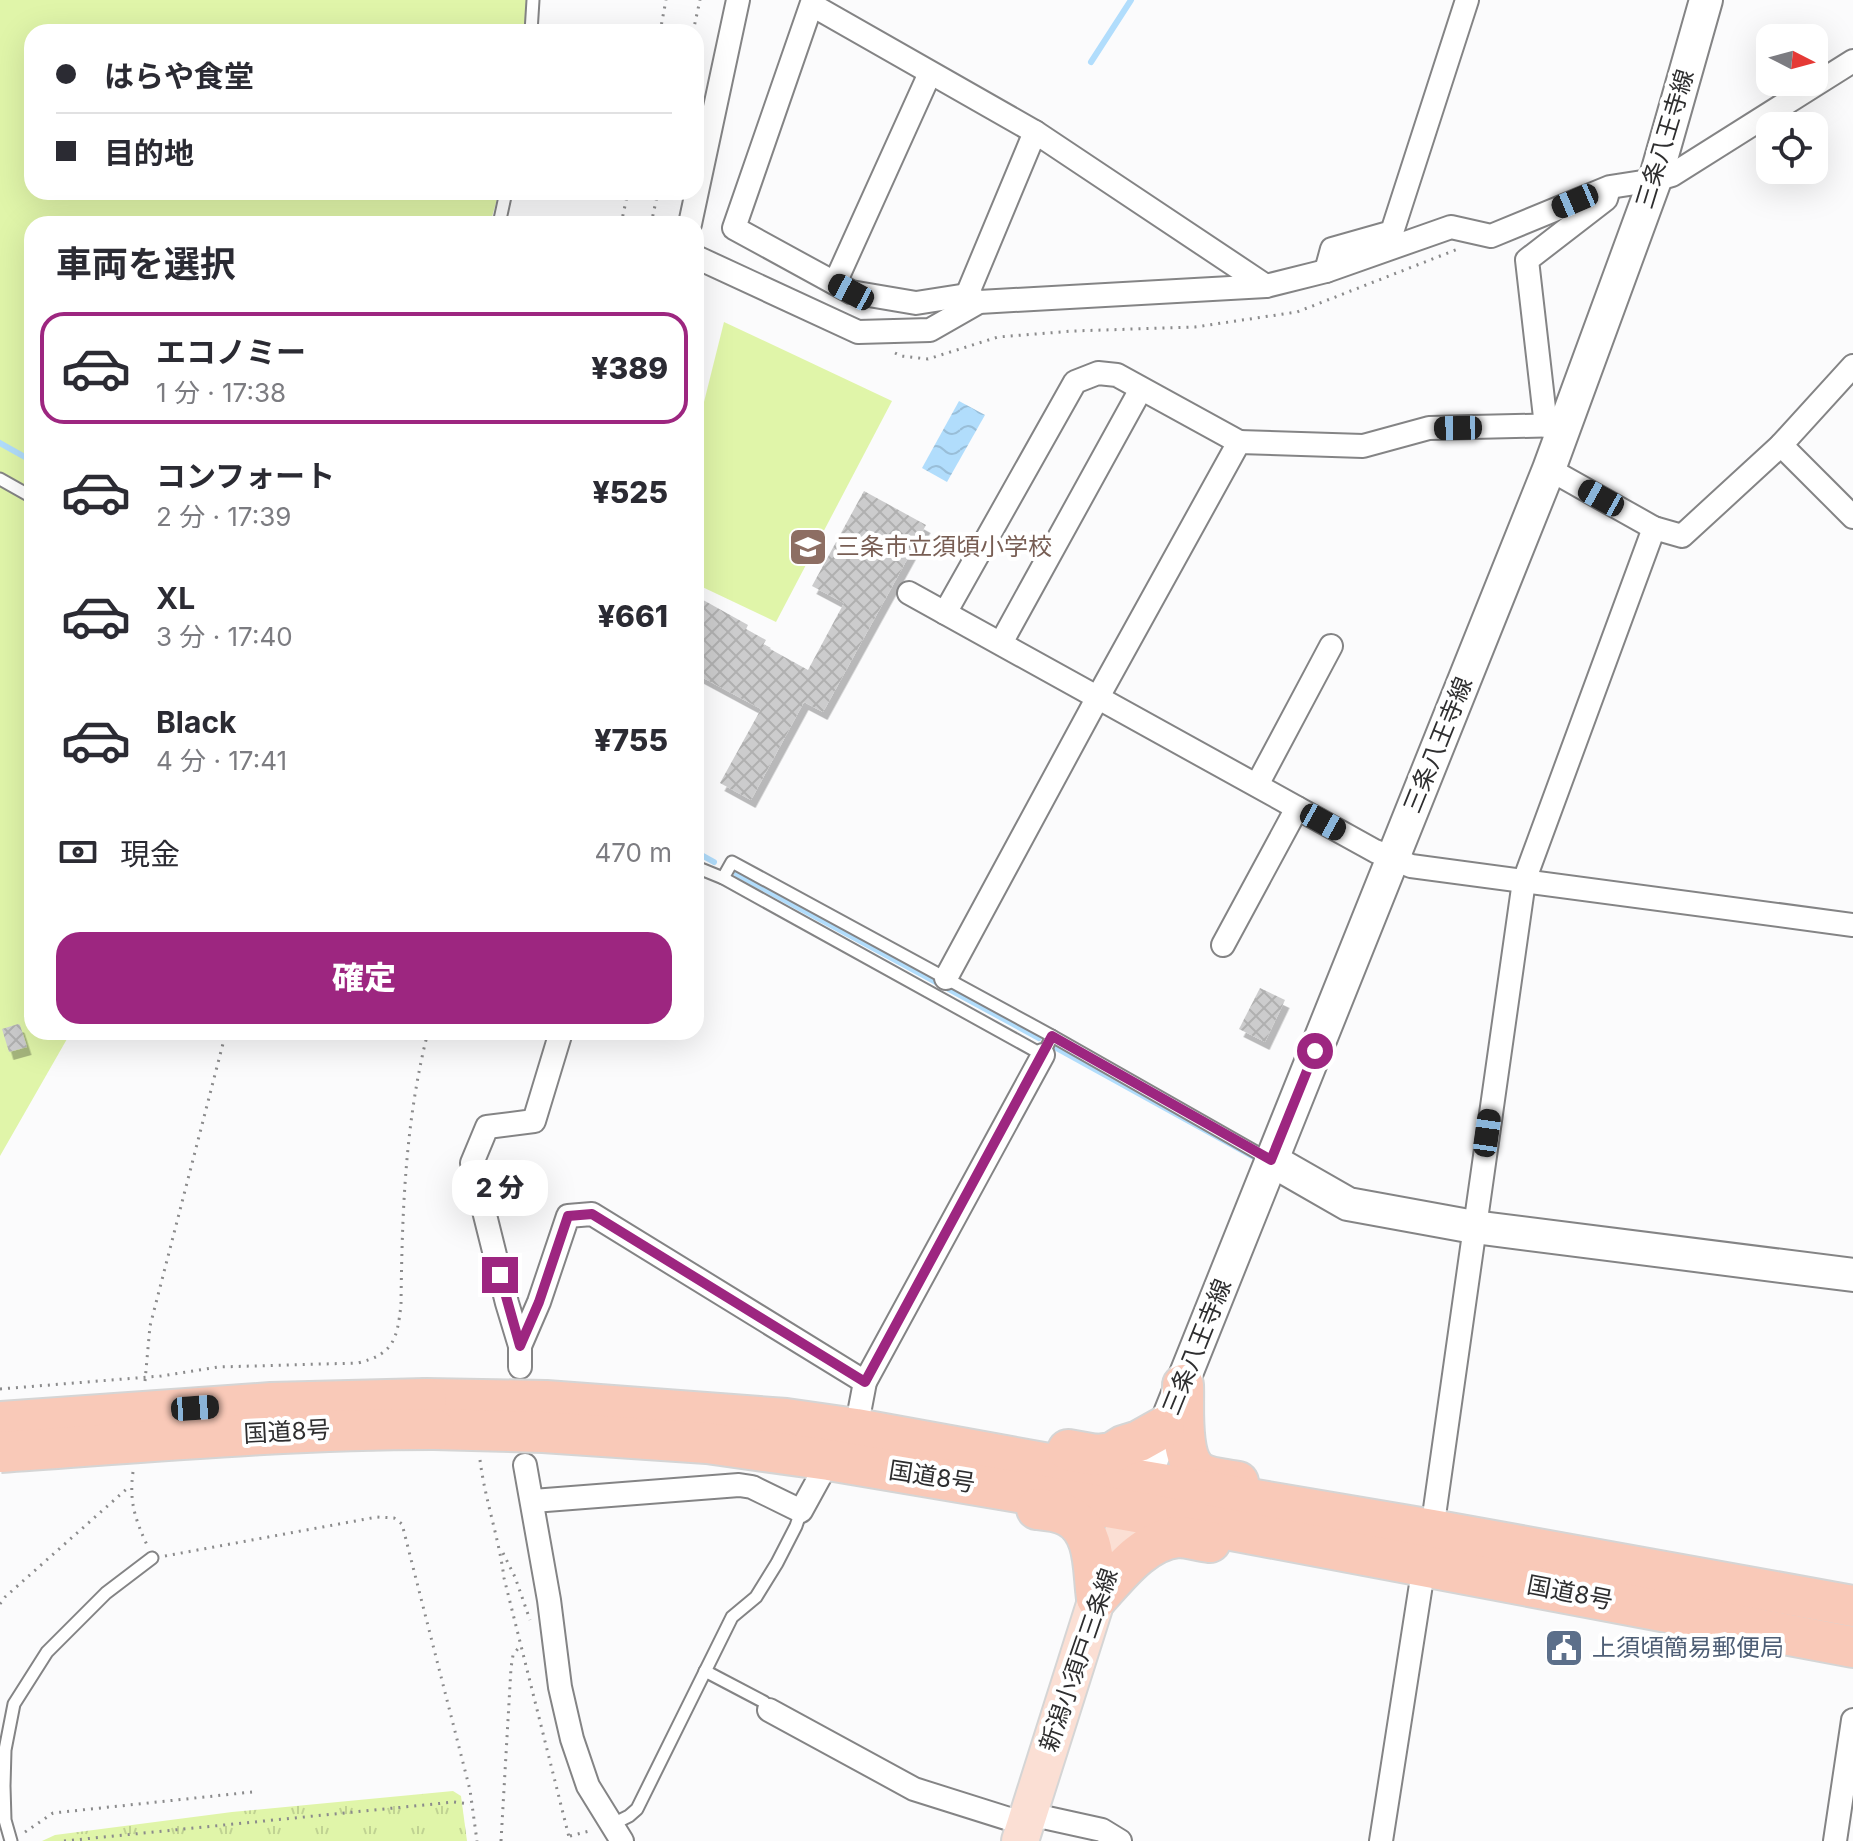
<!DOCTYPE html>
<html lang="ja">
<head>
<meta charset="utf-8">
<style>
	body { margin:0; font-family:Inter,"Noto Sans JP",sans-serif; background:#f2f2f3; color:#2b2b33; height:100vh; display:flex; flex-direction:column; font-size:30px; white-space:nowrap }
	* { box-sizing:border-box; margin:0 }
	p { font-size:26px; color:#7c7c81 }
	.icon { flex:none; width:44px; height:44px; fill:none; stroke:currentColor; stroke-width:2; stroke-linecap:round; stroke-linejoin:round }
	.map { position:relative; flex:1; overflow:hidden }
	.drawer { position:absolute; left:24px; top:216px; width:680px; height:824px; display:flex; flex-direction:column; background:#fff; border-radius:24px; box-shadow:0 8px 32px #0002 }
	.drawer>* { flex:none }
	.top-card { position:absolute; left:24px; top:24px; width:680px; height:176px; border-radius:24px; box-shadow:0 8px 32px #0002; display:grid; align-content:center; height:176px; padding:0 32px; background:#fff }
	.needle { width:52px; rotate:96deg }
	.controls { position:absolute; left:1756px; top:24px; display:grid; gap:16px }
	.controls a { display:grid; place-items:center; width:72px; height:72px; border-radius:16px; background:#fff; box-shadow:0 8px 32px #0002; font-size:40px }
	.end { position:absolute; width:36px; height:36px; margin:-18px; border:10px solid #9d2680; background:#fff; box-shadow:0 0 0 4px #fff }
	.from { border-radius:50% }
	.bubble { position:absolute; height:56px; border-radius:24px; background:#fff; box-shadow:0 8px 32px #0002; font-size:26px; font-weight:800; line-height:56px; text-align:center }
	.car { position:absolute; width:24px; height:48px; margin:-24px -12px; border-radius:10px; box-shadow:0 0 6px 2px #0007; background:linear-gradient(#222 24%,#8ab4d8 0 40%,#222 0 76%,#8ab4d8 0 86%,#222 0) }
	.top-card b { display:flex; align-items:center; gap:28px; height:76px; font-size:30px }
	.top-card b+b { border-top:2px solid #e1e1e2 }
	.top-card i { width:20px; height:20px; background:#2b2b33 }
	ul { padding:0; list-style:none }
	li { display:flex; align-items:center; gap:24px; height:112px; margin:0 16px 12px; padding:0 16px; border:4px solid transparent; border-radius:24px }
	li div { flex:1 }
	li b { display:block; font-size:30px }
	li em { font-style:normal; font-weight:800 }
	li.active { border-color:#9d2680 }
	li>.icon { width:72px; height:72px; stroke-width:1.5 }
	h2 { padding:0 32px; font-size:36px; line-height:96px }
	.pay { display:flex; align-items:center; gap:20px; height:88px; padding:0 32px; font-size:30px }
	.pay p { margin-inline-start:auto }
	.cta { display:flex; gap:16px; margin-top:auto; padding:16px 32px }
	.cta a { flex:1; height:92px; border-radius:24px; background:#9d2680; color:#fff; font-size:32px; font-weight:800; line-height:92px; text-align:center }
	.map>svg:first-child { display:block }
	.park { fill:url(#park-tufts) }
	.pitch { fill:#e0f5a9 }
	.water { fill:url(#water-waves) }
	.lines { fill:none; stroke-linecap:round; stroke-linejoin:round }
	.stream { stroke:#b1ddfc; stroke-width:6 }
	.building { fill:url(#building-cross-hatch); filter:url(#shadow) }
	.lane-casing { stroke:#848485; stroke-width:15 }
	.street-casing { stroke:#848485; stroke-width:26 }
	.secondary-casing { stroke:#848485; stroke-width:36 }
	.primary-casing { stroke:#d5d5d5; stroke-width:40 }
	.highway-casing { stroke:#d5d5d5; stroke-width:44 }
	.path { stroke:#8b8b8c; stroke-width:3; stroke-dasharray:2 6; stroke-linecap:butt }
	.lane { stroke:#fff; stroke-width:11 }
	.street { stroke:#fff; stroke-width:22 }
	.secondary { stroke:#fff; stroke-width:32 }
	.primary { stroke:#fbdfd4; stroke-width:36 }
	.highway { stroke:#f9c9b8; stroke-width:40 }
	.highway-bridge-casing { stroke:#d5d5d5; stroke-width:44; stroke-linecap:butt }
	.highway-bridge { stroke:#f9c9b8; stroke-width:40 }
	.route { stroke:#9d2680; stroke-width:10 }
	.labels { text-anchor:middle; stroke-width:8; stroke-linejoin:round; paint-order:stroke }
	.street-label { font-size:24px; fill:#2e2e2f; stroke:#fff }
	.education-label { font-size:24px; fill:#785e54; stroke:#fff; text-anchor:start }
	.service-label { font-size:24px; fill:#4e5e75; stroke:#fff; text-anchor:start }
</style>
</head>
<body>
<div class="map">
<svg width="1853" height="1841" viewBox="0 0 1853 1841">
	<defs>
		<pattern id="park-tufts" width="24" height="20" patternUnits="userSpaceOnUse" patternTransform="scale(2)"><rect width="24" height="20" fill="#e0f5a9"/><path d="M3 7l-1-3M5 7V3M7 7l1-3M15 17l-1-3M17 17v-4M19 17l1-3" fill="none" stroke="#c0d292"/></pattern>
		<pattern id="water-waves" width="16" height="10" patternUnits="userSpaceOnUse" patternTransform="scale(2)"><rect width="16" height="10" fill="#b1ddfc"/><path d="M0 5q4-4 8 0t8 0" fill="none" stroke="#99bed8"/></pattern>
		<pattern id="building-cross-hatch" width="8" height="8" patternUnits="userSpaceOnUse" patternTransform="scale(2)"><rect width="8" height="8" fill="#cccccd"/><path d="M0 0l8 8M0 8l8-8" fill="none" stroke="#b0b0b0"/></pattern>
		<filter id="shadow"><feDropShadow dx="4.5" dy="8" stdDeviation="0" flood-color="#0004"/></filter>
	</defs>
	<rect width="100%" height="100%" fill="#fbfbfc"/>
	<polygon class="park" points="453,1791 461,1796 467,1841 42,1841 55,1835 232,1812"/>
	<g class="pitch">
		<polygon points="0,0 527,0 525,32 32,32 32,192 499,192 490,224 32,224 32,1032 71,1032 0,1156"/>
		<polygon points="724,322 892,401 776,622 696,584 696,434"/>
	</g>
	<polygon class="water" points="959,401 985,415 947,482 922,468"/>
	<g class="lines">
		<g class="stream">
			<polyline points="1091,62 1131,0"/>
			<polyline points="0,443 32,461"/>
			<polyline points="696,852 714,862"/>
			<polyline points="737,874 1039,1038"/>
			<polyline points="1055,1047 1256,1158"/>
		</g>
	</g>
	<g class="building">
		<polygon points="864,491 926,525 823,712 804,702 751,800 720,783 761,709 696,674 696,596 748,625 746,629 766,640 763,645 808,670 844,603 812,586"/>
		<polygon points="1260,988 1285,1000 1265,1042 1239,1029"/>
		<polygon points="18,1024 20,1025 27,1047 9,1052 2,1029"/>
	</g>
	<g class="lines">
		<defs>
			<g id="lane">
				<polyline points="531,32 533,0"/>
				<polyline points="499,224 506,192"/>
				<polyline points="0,479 32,497"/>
				<polyline points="696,867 723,878 1043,1055 1052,1036"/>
				<polyline points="723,878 732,862 1052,1036 1270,1160"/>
				<polyline points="705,1671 764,1702 769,1710"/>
				<polyline points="611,1825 629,1816 637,1809 732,1617 756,1597 777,1563 796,1526 801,1511"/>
				<polyline points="11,1841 5,1820 4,1786 5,1750 14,1704 47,1652 106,1593 152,1558"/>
			</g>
			<g id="street">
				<polyline points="813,0 734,228 851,292 916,303 967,295 979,302"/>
				<polyline points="812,5 1035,132 1266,286"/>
				<polyline points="690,224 738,0"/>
				<polyline points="696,257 858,332 930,330 979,302 1266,286 1326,271 1451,227 1491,236 1610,187 1655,180 1672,175 1853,61"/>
				<polyline points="1326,271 1332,249 1392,232 1467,0"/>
				<polyline points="835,283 930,73"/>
				<polyline points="967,295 1035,132"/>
				<polyline points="1546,426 1527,260 1606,199 1608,192"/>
				<polyline points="1781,445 1853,517"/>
				<polyline points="1549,469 1654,528 1682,536 1781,445 1853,366"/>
				<polyline points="909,593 1375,851 1411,866 1853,925"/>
				<polyline points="945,613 1075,382 1098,373 1117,375 1239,442"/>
				<polyline points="1001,643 1141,389"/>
				<polyline points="1257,785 1331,646"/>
				<polyline points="1223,945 1297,808"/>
				<polyline points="946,978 1098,697 1239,442 1363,446 1429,428 1565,425"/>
				<polyline points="520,1346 539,1302 568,1216 592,1214 865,1382"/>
				<polyline points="520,1367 520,1346 507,1303 472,1163 487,1127 534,1121 561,1032"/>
				<polyline points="856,1429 865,1382 1043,1055"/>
				<polyline points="525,1465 549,1600 560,1687 572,1739 588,1786 622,1841"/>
				<polyline points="533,1501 739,1485 752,1487 801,1511 829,1460"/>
				<polyline points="1432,1530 1524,881 1654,528"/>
				<polyline points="769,1710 914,1789 1025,1824 1043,1817 1102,1830 1120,1841"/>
				<polyline points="1381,1841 1424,1565"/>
				<polyline points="1835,1841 1853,1720"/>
			</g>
			<g id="secondary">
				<polyline points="1271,1160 1348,1204 1474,1227 1853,1275"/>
				<polyline points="1143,1481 1549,469 1655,180 1706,0"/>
			</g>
			<polyline id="primary" points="1020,1841 1097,1598 1143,1483"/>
			<g id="highway">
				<path d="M 1183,1385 C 1184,1407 1179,1453 1196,1470 C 1206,1479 1225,1479 1238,1482"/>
				<polyline points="426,1399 546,1401 786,1419 856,1429 1143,1481 1432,1530 1853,1606"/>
				<polyline points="434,1429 543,1432 707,1443 829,1460 1131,1511 1853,1647"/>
				<polyline points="1068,1450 1096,1455 1112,1453 1123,1446 1139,1441 1164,1427"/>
				<path d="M 1037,1509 C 1047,1510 1059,1511 1068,1516 C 1097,1531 1093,1571 1097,1598"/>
				<path d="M 1097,1598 C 1118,1575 1144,1540 1178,1537 C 1188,1537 1200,1541 1210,1542"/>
			</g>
		</defs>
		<use href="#lane" class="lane-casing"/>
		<use href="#street" class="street-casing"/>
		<use href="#secondary" class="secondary-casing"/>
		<use href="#primary" class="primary-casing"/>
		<use href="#highway" class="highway-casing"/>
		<g class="path">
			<polyline points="660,32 666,0"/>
			<polyline points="693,32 700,0"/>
			<polyline points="621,224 628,192"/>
			<polyline points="651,224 658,192"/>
			<polyline points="895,353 901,356 928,359 998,337 1073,331 1195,327 1297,312 1458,249"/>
			<polyline points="145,1381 150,1326 226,1032"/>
			<path d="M 0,1389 L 161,1376 L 218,1367 L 358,1363 C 394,1354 397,1339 401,1305 C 402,1214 405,1121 428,1032"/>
			<path d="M 480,1460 C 485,1500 499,1538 504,1578 L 570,1841"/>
			<path d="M 133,1472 C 129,1501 135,1519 147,1545"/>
			<polyline points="503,1553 515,1577 530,1620"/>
			<polyline points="165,1556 377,1517 394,1518 402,1524 470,1790 477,1841"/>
			<polyline points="0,1604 5,1597 130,1486"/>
			<polyline points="25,1832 53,1813 252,1792"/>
			<polyline points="570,1836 593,1830"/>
			<polyline points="64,1841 454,1802 470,1804"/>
			<polyline points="501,1841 511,1668 513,1655 520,1646"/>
		</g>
		<use href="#lane" class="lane"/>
		<use href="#street" class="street"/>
		<use href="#secondary" class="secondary"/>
		<use href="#primary" class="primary"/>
		<use href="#highway" class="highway"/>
		<defs>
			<g id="highway-bridge">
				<polyline points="0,1422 271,1403 426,1399"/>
				<path d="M 0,1452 C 145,1442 289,1429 434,1429"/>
			</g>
		</defs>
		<use href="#highway-bridge" class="highway-bridge-casing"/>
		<use href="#highway-bridge" class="highway-bridge"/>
	</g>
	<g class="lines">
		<polyline class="route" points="500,1275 520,1346 539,1302 568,1216 592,1214 865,1382 1052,1036 1271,1160 1315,1051"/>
	</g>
	<defs>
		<symbol id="school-square" viewBox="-11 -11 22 22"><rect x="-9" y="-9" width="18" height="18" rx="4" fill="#8d6e63" stroke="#fff"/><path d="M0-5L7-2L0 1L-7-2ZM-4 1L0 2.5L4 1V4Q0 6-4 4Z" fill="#fff"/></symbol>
		<symbol id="civic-square" viewBox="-11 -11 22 22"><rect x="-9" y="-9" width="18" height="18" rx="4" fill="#5c6f8a" stroke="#fff"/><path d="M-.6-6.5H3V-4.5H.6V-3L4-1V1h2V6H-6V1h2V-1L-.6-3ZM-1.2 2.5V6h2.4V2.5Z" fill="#fff"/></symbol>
	</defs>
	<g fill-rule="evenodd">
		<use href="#school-square" x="786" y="525" width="44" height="44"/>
		<use href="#civic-square" x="1542" y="1626" width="44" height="44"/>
	</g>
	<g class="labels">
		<g class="street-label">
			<text transform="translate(1665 139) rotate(-73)" y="8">三条八王寺線</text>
			<text transform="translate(1438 745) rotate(-68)" y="8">三条八王寺線</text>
			<text transform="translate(1197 1347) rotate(-68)" y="8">三条八王寺線</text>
			<text transform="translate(287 1432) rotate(-3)" y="8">国道8号</text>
			<text transform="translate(932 1477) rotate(9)" y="8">国道8号</text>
			<text transform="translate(1570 1593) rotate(11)" y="8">国道8号</text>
			<text transform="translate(1079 1660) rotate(-71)" y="8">新潟小須戸三条線</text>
		</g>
		<g class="education-label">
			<text x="836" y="555">三条市立須頃小学校</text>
		</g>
		<g class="service-label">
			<text x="1592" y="1656">上須頃簡易郵便局</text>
		</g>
	</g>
</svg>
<div class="controls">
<a><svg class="needle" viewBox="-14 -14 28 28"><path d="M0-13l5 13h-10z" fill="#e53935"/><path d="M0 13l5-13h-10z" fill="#7c7c81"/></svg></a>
<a><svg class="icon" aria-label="locate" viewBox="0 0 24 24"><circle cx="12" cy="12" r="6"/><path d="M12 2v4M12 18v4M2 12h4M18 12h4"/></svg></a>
</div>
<i class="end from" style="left:1315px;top:1051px"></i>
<i class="end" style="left:500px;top:1275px"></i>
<div class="bubble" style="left:452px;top:1160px;width:96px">2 分</div>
<i class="car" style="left:1575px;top:201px;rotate:247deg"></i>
<i class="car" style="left:851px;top:292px;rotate:298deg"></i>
<i class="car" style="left:1458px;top:428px;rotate:269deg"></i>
<i class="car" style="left:1601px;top:498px;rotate:299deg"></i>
<i class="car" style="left:1323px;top:822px;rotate:119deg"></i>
<i class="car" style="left:1487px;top:1133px;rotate:8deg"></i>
<i class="car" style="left:195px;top:1408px;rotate:86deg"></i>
<div class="top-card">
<b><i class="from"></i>はらや食堂</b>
<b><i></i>目的地</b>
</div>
<section class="drawer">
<h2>車両を選択</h2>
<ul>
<li class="active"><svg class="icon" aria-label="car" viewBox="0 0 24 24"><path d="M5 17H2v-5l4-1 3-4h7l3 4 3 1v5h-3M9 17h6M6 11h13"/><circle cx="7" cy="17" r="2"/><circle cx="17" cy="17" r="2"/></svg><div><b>エコノミー</b><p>1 分 · 17:38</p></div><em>¥389</em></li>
<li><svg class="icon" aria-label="car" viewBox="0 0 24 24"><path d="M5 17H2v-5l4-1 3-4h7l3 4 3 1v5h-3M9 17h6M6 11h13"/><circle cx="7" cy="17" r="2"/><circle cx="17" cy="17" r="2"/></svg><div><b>コンフォート</b><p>2 分 · 17:39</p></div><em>¥525</em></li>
<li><svg class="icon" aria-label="car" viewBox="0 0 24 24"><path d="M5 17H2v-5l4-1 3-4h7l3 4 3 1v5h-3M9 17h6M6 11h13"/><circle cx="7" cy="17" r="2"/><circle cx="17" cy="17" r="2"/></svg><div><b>XL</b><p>3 分 · 17:40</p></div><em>¥661</em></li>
<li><svg class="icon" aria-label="car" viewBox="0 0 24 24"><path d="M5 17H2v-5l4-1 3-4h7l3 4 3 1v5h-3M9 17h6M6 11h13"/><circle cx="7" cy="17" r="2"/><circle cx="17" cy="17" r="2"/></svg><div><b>Black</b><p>4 分 · 17:41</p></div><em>¥755</em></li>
</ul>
<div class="pay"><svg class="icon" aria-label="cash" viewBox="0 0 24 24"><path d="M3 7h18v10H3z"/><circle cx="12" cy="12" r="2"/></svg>現金<p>470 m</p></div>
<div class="cta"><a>確定</a></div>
</section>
</div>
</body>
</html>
